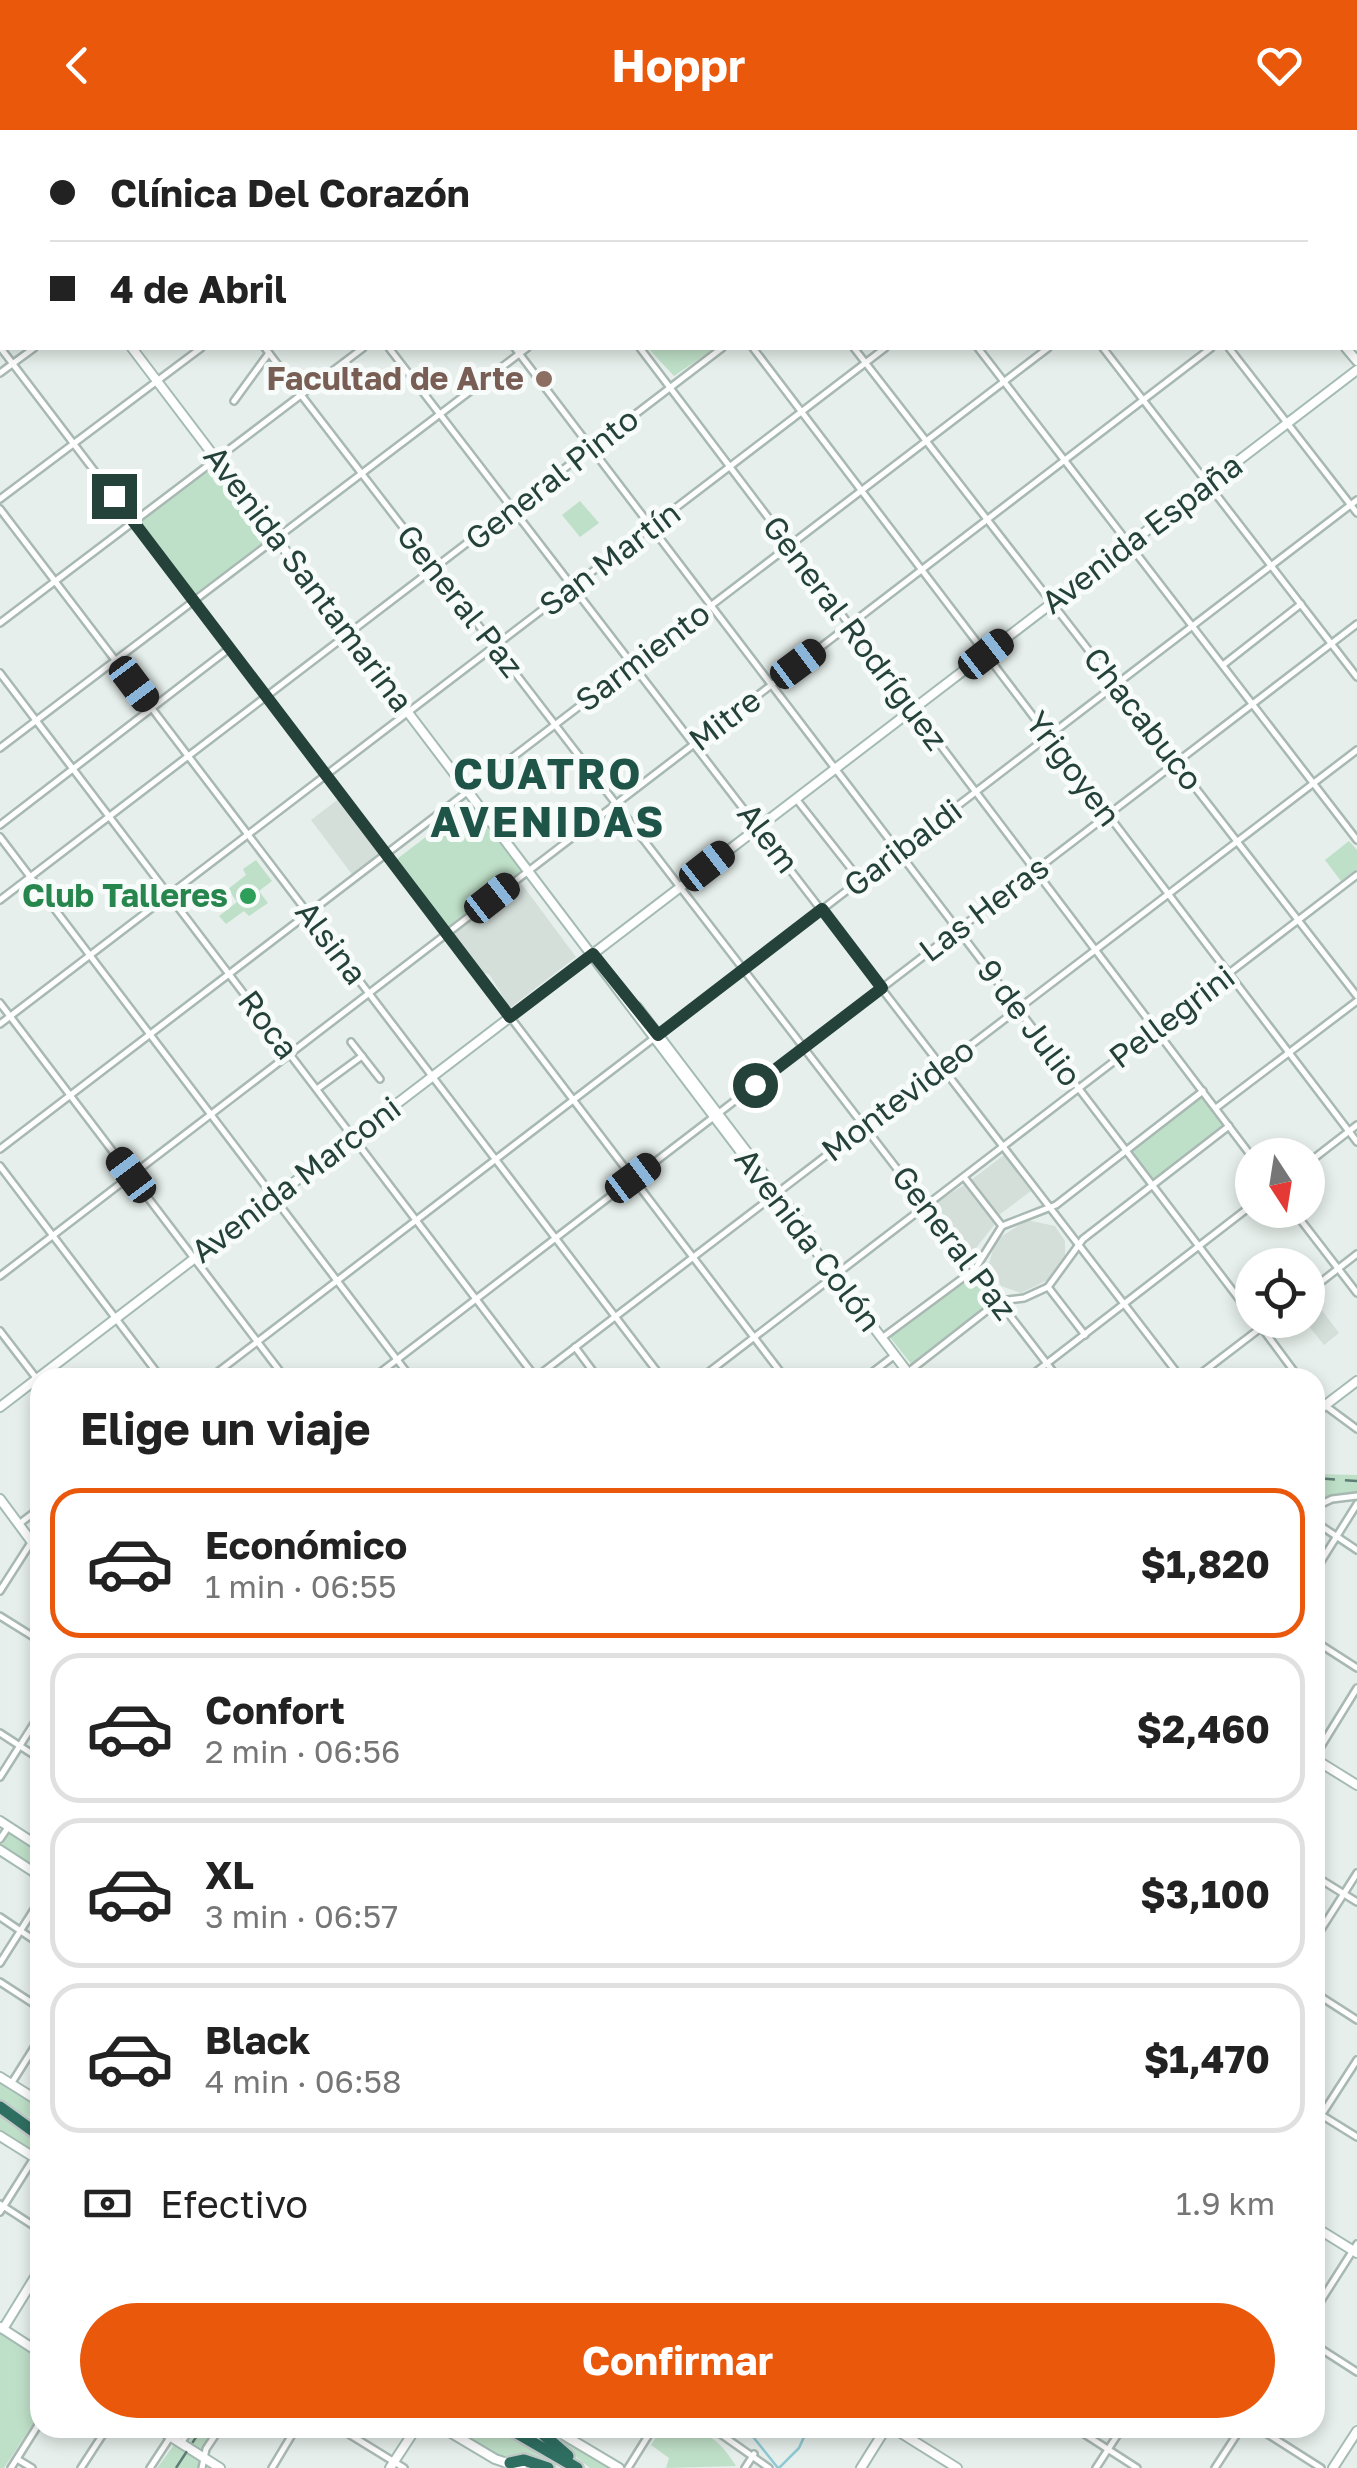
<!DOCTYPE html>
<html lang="es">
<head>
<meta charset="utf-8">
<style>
	body { margin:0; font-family:"Golos Text",sans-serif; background:#f6f6f6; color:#222; height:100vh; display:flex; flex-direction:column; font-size:38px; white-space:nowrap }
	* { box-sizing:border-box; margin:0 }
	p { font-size:32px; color:#767676 }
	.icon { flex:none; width:55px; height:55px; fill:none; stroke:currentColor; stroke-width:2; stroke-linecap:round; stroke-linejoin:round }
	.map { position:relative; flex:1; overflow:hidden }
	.side { position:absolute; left:30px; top:1238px; width:1295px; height:1070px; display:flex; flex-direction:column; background:#fff; border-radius:30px; box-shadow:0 5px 15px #0003 }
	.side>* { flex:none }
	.banner { position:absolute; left:0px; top:0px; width:1358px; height:220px; box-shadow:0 5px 15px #0003; display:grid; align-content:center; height:220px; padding:0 50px; background:#fff }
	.needle { width:65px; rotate:168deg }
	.tools { position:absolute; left:1235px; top:1008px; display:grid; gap:20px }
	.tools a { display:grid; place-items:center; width:90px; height:90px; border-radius:50%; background:#fff; box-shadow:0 5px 15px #0003; font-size:50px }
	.end { position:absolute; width:45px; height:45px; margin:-22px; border:12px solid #24423a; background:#fff; box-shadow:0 0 0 5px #fff }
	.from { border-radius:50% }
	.car { position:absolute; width:30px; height:60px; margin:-30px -15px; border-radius:12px; box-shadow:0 0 8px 2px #0007; background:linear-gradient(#222 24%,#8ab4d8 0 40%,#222 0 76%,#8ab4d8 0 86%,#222 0) }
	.banner b { display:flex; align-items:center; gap:35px; height:95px; font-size:38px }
	.banner b+b { border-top:2px solid #e0e0e0 }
	.banner i { width:25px; height:25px; background:#222 }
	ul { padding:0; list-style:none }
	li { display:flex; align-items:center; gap:30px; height:150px; margin:0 20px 15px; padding:0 30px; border:5px solid #e0e0e0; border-radius:30px }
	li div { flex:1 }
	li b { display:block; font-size:38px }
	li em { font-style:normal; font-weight:700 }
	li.on { border-color:#ea580c }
	li>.icon { width:90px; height:90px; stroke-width:1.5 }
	h2 { padding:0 50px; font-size:45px; line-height:120px }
	.pay { display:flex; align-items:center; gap:25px; height:110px; padding:0 50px; font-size:38px }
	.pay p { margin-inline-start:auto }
	.primary-button { display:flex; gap:20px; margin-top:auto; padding:20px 50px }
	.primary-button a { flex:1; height:115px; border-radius:60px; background:#ea580c; color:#fff; font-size:40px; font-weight:700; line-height:115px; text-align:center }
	header { display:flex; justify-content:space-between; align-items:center; height:130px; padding:0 50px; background:#ea580c; color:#fff; font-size:45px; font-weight:700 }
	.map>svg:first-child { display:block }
	.built { fill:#d4dfda }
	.green { fill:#bfe0c8 }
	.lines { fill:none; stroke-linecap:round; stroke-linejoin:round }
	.stream { stroke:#8ec9d4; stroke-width:2.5 }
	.street-casing { stroke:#a8b8b2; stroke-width:10 }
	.secondary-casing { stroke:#a4bbb3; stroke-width:12 }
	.highway-casing { stroke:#c2cac8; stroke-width:16 }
	.street { stroke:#fff; stroke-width:5 }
	.secondary { stroke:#fff; stroke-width:8 }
	.highway { stroke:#2f6f62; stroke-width:11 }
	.rail { stroke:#5f7d75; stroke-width:2.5; stroke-dasharray:20 10; stroke-linecap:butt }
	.route { stroke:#24423a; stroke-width:12 }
	.education-dot { fill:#8d6e63; stroke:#f7fbf9; stroke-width:4 }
	.leisure-dot { fill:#2e9e5b; stroke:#f7fbf9; stroke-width:4 }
	.labels { text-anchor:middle; stroke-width:10; stroke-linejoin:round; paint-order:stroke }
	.education-label { font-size:32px; font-weight:bold; fill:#785e54; stroke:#f7fbf9; text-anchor:end }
	.street-label { font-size:32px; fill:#24423a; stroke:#f7fbf9 }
	.leisure-label { font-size:32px; font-weight:bold; fill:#27864d; stroke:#f7fbf9; text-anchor:end }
	.district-label { font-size:42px; font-weight:bold; letter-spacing:2.5px; fill:#1f5548; stroke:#f7fbf9 }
</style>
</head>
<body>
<header><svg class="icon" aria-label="back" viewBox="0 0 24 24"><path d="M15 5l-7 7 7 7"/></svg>Hoppr<svg class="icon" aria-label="heart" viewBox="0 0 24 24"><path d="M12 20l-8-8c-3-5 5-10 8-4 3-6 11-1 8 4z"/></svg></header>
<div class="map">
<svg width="1357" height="2338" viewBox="0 0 1357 2338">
	<rect width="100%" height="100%" fill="#e6efeb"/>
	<g class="built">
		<polygon points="340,668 383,725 354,747 311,690"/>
		<polygon points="521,753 576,827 510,878 489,844 483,843 453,805"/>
		<polygon points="1004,1025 1031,1061 999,1085 971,1050"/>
		<polygon points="964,1055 995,1094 972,1123 966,1124 931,1076"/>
		<polygon points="1027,1090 1055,1096 1065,1111 1065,1125 1056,1146 1021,1163 1001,1156 989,1133 996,1110"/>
		<polygon points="1312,1167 1339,1203 1324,1215 1304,1190"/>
	</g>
	<g class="green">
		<polygon points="648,218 715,218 674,246"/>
		<polygon points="214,335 270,409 196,467 138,392"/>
		<polygon points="580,371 599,393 580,407 562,385"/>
		<polygon points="470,673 522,740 448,798 397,729"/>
		<polygon points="1349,711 1357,720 1357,739 1341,751 1325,730"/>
		<polygon points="256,730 272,751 259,761 268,773 249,786 244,781 226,794 219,786 237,772 228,759 246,745 243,739"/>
		<polygon points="1202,966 1225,996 1153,1051 1130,1021"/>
		<polygon points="974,1142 996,1170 912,1235 889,1206"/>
		<polygon points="1315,1344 1357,1345 1357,1363 1330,1367 1315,1375"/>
		<polygon points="8,1702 40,1722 40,1743 0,1717"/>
		<polygon points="0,1950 40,1975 40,1993 0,1972"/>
		<polygon points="0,1981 40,2011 40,2029 0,2003"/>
		<polygon points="0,2204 40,2229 40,2283 4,2338 0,2338"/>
		<polygon points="196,2298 216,2298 200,2321 188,2314"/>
		<polygon points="450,2298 499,2298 559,2338 523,2327 497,2327"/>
		<polygon points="540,2298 547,2298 614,2338 590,2338"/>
		<path d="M 662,2298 C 699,2298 716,2303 736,2336 L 666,2338 L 669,2328 L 651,2315 Z"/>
		<polygon points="174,2315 199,2329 198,2338 157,2338"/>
	</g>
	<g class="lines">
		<g class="stream">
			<polyline points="746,2298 778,2338"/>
			<polyline points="779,2338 799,2318 808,2298"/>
		</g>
		<defs>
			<g id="street">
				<polyline points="35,0 37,2"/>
				<polyline points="99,0 101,2"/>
				<polyline points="225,0 227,2"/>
				<polyline points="349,0 351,2"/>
				<polyline points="474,0 476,2"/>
				<polyline points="586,0 588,2"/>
				<polyline points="687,0 689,2"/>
				<polyline points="936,0 938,2"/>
				<polyline points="1061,0 1063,2"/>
				<polyline points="1311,0 1313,2"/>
				<polyline points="317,2 320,0"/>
				<polyline points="483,2 486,0"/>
				<polyline points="644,2 647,0"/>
				<polyline points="812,2 815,0"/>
				<polyline points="998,2 1001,0"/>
				<polyline points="1165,2 1168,0"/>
				<polyline points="1328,2 1332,0"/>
				<polyline points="1355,59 1357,62"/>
				<polyline points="1355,106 1357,105"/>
				<polyline points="0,217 785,1248"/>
				<polyline points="265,218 1058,1248"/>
				<polyline points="389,218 1181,1248"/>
				<polyline points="515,218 1252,1186"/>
				<polyline points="640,218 1252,1027"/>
				<polyline points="753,218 1357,1012"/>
				<polyline points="854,218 1357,866"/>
				<polyline points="978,218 1357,710"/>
				<polyline points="1103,218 1357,547"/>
				<polyline points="1229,218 1357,383"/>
				<polyline points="0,243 34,218"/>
				<polyline points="234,271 269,223"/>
				<polyline points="0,369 201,218"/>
				<polyline points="0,379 662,1248"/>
				<polyline points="0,493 363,218"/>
				<polyline points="1223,535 1301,474"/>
				<polyline points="0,543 536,1248"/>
				<polyline points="0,618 527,218"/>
				<polyline points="797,670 860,750"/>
				<polyline points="0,695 230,518"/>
				<polyline points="0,707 411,1248"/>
				<polyline points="0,770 722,218"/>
				<polyline points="0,873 285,1248"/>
				<polyline points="0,894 885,218"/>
				<polyline points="351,912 380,949"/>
				<polyline points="317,959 362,926"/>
				<polyline points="1216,978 1357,871"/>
				<polyline points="0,1019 1048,218"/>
				<polyline points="1308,1033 1357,995"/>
				<polyline points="0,1036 161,1248"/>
				<polyline points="964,1047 1002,1096"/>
				<polyline points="1293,1080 1357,1163"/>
				<polyline points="0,1146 1211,218"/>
				<polyline points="1048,1157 1085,1205"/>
				<polyline points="1308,1162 1357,1124"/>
				<polyline points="1256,1190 1299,1248"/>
				<polyline points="0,1201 40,1253"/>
				<polyline points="882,1208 975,1139 1002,1096 1056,1075 1203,961"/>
				<polyline points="575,1217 598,1248"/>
				<polyline points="912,1239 999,1171 1024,1168 1048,1157 1083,1109 1229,996"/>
				<polyline points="210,1248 1357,370"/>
				<polyline points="373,1248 1357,494"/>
				<polyline points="535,1248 1357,620"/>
				<polyline points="701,1248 1357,745"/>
				<polyline points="865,1248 895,1225"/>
				<polyline points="1028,1248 1252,1075"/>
				<polyline points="1195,1248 1271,1190"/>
				<polyline points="1315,1268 1357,1299"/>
				<polyline points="1315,1377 1332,1369 1357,1366"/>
				<polyline points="1315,1392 1357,1420"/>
				<polyline points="19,1394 40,1378"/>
				<polyline points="1315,1441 1357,1374"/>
				<polyline points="0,1461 32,1411"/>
				<polyline points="0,1486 40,1511"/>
				<polyline points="1315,1511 1357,1538"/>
				<polyline points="0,1603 40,1629"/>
				<polyline points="1315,1626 1357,1558"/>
				<polyline points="0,1647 40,1584"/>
				<polyline points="0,1709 9,1696"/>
				<polyline points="1315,1746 1357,1772"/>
				<polyline points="0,1787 40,1814"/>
				<polyline points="1315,1809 1357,1743"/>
				<polyline points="0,1833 40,1770"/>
				<polyline points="0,1852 40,1878"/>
				<polyline points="1315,1863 1357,1890"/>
				<polyline points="11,1954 40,1908"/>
				<polyline points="1315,1981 1357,2007"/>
				<polyline points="1315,1995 1357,1930"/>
				<polyline points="0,2074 40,2100"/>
				<polyline points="0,2082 34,2028"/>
				<polyline points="1315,2180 1357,2114"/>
				<polyline points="1315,2215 1357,2242"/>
				<polyline points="339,2298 404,2338"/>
				<polyline points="712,2298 769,2338"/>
				<polyline points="1075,2298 1137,2338"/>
				<polyline points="1258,2298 1321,2338"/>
				<polyline points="182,2312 191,2298"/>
				<polyline points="17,2329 32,2338"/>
				<polyline points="11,2338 40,2292"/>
				<polyline points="81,2338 107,2298"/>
				<polyline points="150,2338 171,2306"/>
				<polyline points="202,2338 206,2319 220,2298"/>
				<polyline points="272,2338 296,2298"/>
				<polyline points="628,2338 653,2298"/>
				<polyline points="745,2338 754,2324"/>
				<polyline points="1096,2338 1122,2298"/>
				<polyline points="1215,2338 1241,2298"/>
			</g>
			<g id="secondary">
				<polyline points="1179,0 1181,2"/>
				<polyline points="151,2 154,0"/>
				<polyline points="0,44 2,47"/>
				<polyline points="0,117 2,116"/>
				<polyline points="132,218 912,1248"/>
				<polyline points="1346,218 1357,231"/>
				<polyline points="637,877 813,1109"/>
				<polyline points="0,1277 1357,240"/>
				<polyline points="1315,1283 1357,1251"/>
				<polyline points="0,1369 40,1423"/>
				<polyline points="1315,1629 1357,1655"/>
				<polyline points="0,1691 40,1717"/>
				<polyline points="0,1720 40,1746"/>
				<polyline points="0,1947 40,1972"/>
				<polyline points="0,2006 40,2031"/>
				<polyline points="1315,2097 1357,2123"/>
				<polyline points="0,2197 40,2223"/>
				<polyline points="3,2199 40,2139"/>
				<polyline points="157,2298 220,2338"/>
				<polyline points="443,2298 495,2329 522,2338"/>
				<polyline points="552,2298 619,2338"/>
				<polyline points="893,2298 957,2338"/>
				<polyline points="390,2338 416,2298"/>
				<polyline points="861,2338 886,2298"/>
				<polyline points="1333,2338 1357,2301"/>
			</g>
			<g id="highway">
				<polyline points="0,1977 40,2006"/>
				<polyline points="508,2298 577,2338"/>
				<polyline points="536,2298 568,2326"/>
				<polyline points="510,2333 524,2330 548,2338"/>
			</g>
		</defs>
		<use href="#street" class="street-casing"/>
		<use href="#secondary" class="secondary-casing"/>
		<use href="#highway" class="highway-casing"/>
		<use href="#street" class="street"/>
		<use href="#secondary" class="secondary"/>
		<use href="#highway" class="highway"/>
		<g class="rail">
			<polyline points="1315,1348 1357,1351"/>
			<polyline points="176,2338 202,2298"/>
		</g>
	</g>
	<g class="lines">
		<polyline class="route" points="114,366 510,887 593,824 658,905 822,779 882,858 755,955"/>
	</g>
	<circle class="education-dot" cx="544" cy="249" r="10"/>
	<circle class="leisure-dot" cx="248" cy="766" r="10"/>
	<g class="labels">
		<g class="education-label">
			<text x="524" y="260">Facultad de Arte</text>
		</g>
		<g class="street-label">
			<text transform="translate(552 349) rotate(-38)" y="11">General Pinto</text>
			<text transform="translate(1142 404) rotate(-37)" y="11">Avenida España</text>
			<text transform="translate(610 429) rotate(-37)" y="11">San Martín</text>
			<text transform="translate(308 449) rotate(53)" y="11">Avenida Santamarina</text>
			<text transform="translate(460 471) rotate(52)" y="11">General Paz</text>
			<text transform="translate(855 503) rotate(53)" y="11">General Rodríguez</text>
			<text transform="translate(643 527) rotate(-37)" y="11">Sarmiento</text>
			<text transform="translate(1143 589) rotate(52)" y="11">Chacabuco</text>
			<text transform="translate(725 590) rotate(-37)" y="11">Mitre</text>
			<text transform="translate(1073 639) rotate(53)" y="11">Yrigoyen</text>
			<text transform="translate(768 708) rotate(53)" y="11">Alem</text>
			<text transform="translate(903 718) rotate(-37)" y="11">Garibaldi</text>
			<text transform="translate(984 779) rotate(-37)" y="11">Las Heras</text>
			<text transform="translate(331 813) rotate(53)" y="11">Alsina</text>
			<text transform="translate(1172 887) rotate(-37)" y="11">Pellegrini</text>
			<text transform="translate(1029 893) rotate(53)" y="11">9 de Julio</text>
			<text transform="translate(268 895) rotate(53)" y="11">Roca</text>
			<text transform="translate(898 970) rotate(-37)" y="11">Montevideo</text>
			<text transform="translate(296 1050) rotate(-37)" y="11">Avenida Marconi</text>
			<text transform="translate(808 1110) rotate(53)" y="11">Avenida Colón</text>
			<text transform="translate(954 1113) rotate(53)" y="11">General Paz</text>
		</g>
		<g class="leisure-label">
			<text x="228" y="777">Club Talleres</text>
		</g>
		<g class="district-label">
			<text x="548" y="659">CUATRO<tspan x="548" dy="48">AVENIDAS</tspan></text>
		</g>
	</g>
</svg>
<div class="tools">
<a><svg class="needle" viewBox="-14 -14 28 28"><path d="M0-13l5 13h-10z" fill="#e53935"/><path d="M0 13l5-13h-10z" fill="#767676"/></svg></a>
<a><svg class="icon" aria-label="locate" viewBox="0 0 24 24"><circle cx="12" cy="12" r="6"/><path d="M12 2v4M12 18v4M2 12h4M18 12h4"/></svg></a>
</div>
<i class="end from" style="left:755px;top:955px"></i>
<i class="end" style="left:114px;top:366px"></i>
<i class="car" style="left:986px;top:524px;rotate:52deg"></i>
<i class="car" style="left:798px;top:534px;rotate:53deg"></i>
<i class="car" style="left:134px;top:554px;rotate:143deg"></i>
<i class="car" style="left:707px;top:736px;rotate:52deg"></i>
<i class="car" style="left:492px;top:768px;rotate:52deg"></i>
<i class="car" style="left:131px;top:1045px;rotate:323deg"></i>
<i class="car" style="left:633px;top:1048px;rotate:53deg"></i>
<div class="banner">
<b><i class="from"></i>Clínica Del Corazón</b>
<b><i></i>4 de Abril</b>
</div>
<section class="side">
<h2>Elige un viaje</h2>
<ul>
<li class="on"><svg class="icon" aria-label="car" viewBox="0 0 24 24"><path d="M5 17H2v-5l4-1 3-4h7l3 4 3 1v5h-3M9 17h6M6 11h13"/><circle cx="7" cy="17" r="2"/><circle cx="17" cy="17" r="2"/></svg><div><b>Económico</b><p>1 min · 06:55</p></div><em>$1,820</em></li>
<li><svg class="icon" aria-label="car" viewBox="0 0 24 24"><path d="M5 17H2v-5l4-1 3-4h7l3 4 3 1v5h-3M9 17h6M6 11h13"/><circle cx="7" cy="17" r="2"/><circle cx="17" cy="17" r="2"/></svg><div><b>Confort</b><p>2 min · 06:56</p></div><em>$2,460</em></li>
<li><svg class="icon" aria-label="car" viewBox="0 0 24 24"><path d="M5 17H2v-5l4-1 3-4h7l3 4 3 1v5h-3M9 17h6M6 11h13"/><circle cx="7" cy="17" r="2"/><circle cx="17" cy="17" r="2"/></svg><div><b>XL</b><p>3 min · 06:57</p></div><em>$3,100</em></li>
<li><svg class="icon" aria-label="car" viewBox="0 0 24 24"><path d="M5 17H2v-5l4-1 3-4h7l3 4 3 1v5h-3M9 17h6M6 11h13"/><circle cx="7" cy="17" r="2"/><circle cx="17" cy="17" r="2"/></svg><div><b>Black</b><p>4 min · 06:58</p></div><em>$1,470</em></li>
</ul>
<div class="pay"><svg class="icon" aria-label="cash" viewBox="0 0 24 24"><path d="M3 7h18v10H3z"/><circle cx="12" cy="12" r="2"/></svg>Efectivo<p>1.9 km</p></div>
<div class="primary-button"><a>Confirmar</a></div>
</section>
</div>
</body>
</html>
